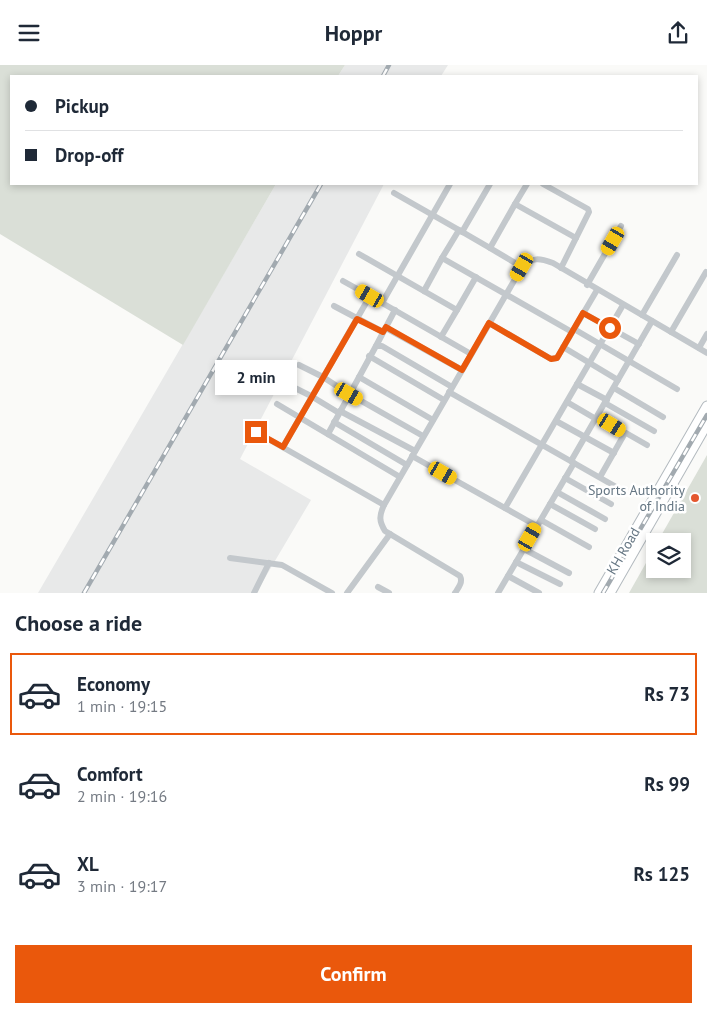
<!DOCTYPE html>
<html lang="en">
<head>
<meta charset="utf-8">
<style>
	body { margin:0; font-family:"PT Sans",sans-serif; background:#f2f2f3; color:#1f2937; height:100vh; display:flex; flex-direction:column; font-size:19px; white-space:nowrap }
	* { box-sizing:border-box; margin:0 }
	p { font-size:16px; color:#747a83 }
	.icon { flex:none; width:28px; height:28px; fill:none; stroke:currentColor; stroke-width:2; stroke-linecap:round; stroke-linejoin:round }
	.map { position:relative; height:528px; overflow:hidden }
	.sheet { display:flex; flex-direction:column; background:#fff; flex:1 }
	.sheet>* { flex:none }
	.hud { position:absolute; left:10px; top:10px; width:688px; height:110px; border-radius:0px; box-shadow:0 2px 8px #0003; display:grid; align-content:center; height:110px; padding:0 15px; background:#fff }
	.fabs { position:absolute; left:646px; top:468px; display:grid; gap:10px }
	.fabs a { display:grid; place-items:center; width:45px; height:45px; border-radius:0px; background:#fff; box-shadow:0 2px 8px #0003; font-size:25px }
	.end { position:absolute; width:22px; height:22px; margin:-11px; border:6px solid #ea580c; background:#fff; box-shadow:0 0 0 2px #fff }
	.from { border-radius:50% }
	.bubble { position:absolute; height:35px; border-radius:0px; background:#fff; box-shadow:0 2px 8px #0003; font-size:16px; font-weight:700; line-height:35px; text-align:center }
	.car { position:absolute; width:15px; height:30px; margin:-15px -8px; border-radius:6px; box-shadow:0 0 4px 1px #0007; background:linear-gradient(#f5c518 24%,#345 0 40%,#f5c518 0 76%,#345 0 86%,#f5c518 0) }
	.hud b { display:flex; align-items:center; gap:18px; height:48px; font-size:19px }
	.hud b+b { border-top:1px solid #e0e1e3 }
	.hud i { width:12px; height:12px; background:#1f2937 }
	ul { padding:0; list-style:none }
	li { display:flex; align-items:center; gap:15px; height:82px; margin:0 10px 8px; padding:0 5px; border:2px solid transparent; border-radius:0px }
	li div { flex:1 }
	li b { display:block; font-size:19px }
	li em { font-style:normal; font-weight:700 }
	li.active { border-color:#ea580c }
	li>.icon { width:45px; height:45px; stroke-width:1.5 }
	h2 { padding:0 15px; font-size:22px; line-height:60px }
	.button { display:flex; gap:10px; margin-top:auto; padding:10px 15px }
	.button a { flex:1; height:58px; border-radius:0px; background:#ea580c; color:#fff; font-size:20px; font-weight:700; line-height:58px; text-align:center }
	header { display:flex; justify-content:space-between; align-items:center; height:65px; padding:0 15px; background:#fff; font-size:22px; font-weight:700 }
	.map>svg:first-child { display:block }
	.built { fill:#e8e9e9 }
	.green { fill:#dadfd7 }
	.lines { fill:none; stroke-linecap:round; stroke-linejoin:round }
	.secondary-casing { stroke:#b3babf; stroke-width:11 }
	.street { stroke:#c3c8cc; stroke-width:6 }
	.secondary { stroke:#fff; stroke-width:9 }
	.rail-casing { stroke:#a2aab0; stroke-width:4.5 }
	.rail { stroke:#fff; stroke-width:2.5; stroke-dasharray:8; stroke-linecap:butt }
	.route { stroke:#ea580c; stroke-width:6 }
	.poi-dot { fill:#e4572e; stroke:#fff; stroke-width:2 }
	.labels { text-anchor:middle; stroke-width:5; stroke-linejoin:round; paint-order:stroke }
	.poi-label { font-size:14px; fill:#657683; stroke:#fff; text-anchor:end }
	.street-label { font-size:14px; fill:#657683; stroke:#fff }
</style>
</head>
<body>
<header><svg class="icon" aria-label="menu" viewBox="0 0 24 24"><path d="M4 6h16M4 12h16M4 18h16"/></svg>Hoppr<svg class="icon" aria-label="share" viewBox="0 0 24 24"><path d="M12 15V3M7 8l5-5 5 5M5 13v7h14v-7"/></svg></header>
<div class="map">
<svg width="707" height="528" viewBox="0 0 707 528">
	<rect width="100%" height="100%" fill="#fafaf8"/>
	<g class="built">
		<polygon points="345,0 448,0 441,11 338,11"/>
		<polygon points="276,119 384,119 240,394 311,435 256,528 38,528"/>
	</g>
	<g class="green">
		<polygon points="0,0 345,0 338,11 11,11 11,119 276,119 183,280 0,169"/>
		<polygon points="707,390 707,528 629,528 655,482 655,504 682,504 682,476 658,476"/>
	</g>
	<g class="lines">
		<defs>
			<g id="secondary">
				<polyline points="599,528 707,341"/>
				<polyline points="610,528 707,359"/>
			</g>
		</defs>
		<use href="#secondary" class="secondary-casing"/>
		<g class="street">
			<polyline points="527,119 515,139 576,173"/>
			<polyline points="543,119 588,144 589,147 561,203"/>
			<polyline points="394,128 459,165"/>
			<polyline points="515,139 490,183 522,202"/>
			<polyline points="462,167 490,119"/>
			<polyline points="490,183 459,165 442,193 572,267"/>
			<polyline points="359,189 457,245 441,272"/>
			<polyline points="343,216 370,231"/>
			<polyline points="587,220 621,161"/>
			<polyline points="424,226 442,193"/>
			<polyline points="382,238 450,119"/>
			<polyline points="334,241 383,267"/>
			<polyline points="457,245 476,212"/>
			<polyline points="583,248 639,279"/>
			<polyline points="642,250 677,190"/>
			<polyline points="489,258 551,294 557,293 597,225"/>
			<polyline points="386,263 462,305"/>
			<polyline points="574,264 677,324"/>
			<polyline points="671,267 706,207"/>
			<polyline points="376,281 395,245"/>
			<polyline points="563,282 618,315"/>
			<polyline points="699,283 707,269"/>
			<polyline points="369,291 444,335"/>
			<polyline points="299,300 323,312 349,329 423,371"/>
			<polyline points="359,312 433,355"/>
			<polyline points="577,319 607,335"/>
			<polyline points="289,320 311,331 339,348"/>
			<polyline points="614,323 663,352"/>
			<polyline points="449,327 574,398"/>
			<polyline points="567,337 596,354"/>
			<polyline points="605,338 654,366"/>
			<polyline points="277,339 400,412"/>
			<polyline points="340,346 415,386"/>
			<polyline points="598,352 647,380"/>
			<polyline points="556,356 614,388"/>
			<polyline points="334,357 407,400"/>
			<polyline points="256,367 384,440"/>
			<polyline points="328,369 376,281 382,281 452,322"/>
			<polyline points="283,382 370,231 471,289"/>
			<polyline points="412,391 537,461"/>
			<polyline points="571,396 652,256"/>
			<polyline points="600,412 625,368"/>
			<polyline points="565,413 611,439"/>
			<polyline points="557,427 605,454"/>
			<polyline points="550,439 595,464"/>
			<polyline points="505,443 623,240"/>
			<polyline points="541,455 589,482"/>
			<polyline points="524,484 569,508"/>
			<polyline points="230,493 282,500 332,528"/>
			<polyline points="516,497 560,519"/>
			<polyline points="508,511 539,528"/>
			<polyline points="378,522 389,528"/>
			<polyline points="254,528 269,498"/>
			<polyline points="347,528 390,469"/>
			<path d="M 455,528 C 459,522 463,517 460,511 L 385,466 C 379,456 379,451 384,440 L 522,202 C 533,192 539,193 553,198 L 707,288"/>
			<polyline points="498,528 574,398 618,423"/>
		</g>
		<use href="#secondary" class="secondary"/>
		<defs>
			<g id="rail">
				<polyline points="383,11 389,0"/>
				<polyline points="84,528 321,119"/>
				<polyline points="603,528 707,350"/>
			</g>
		</defs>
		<use href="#rail" class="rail-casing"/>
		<use href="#rail" class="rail"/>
	</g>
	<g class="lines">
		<polyline class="route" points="256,367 283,382 357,254 383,267 386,262 462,305 489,258 551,294 557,293 583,248 610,263"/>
	</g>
	<circle class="poi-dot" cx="695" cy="433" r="5"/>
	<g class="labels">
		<g class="poi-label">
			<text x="685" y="430">Sports Authority<tspan x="685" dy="16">of India</tspan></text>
		</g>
		<g class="street-label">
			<text transform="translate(623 486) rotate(-60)" y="5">KH Road</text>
		</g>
	</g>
</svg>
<div class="fabs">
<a><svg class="icon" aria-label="layers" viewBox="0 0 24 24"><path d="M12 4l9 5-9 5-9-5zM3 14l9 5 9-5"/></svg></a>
</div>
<i class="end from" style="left:610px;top:263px"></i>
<i class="end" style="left:256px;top:367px"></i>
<div class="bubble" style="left:215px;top:295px;width:82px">2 min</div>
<i class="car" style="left:613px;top:176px;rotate:210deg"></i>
<i class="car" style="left:522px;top:202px;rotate:210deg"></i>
<i class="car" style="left:370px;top:231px;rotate:300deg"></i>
<i class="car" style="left:349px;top:329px;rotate:120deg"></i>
<i class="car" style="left:612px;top:360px;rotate:121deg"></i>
<i class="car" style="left:443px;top:408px;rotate:120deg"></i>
<i class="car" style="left:530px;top:472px;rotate:30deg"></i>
<div class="hud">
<b><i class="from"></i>Pickup</b>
<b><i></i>Drop-off</b>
</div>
</div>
<section class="sheet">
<h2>Choose a ride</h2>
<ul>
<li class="active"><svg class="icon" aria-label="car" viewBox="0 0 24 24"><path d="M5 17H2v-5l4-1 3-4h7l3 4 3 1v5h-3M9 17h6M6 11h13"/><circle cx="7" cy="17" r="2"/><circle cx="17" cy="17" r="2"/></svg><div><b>Economy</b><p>1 min · 19:15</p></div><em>Rs 73</em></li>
<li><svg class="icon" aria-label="car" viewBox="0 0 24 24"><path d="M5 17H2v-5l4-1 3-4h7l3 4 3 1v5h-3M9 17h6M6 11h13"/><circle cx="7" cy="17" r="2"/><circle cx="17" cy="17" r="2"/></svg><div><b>Comfort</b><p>2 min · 19:16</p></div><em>Rs 99</em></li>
<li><svg class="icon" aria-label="car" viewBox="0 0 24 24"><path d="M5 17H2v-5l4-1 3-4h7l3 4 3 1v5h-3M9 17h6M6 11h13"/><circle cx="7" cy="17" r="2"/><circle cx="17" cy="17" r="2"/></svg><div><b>XL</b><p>3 min · 19:17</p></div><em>Rs 125</em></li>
</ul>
<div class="button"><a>Confirm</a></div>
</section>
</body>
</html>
